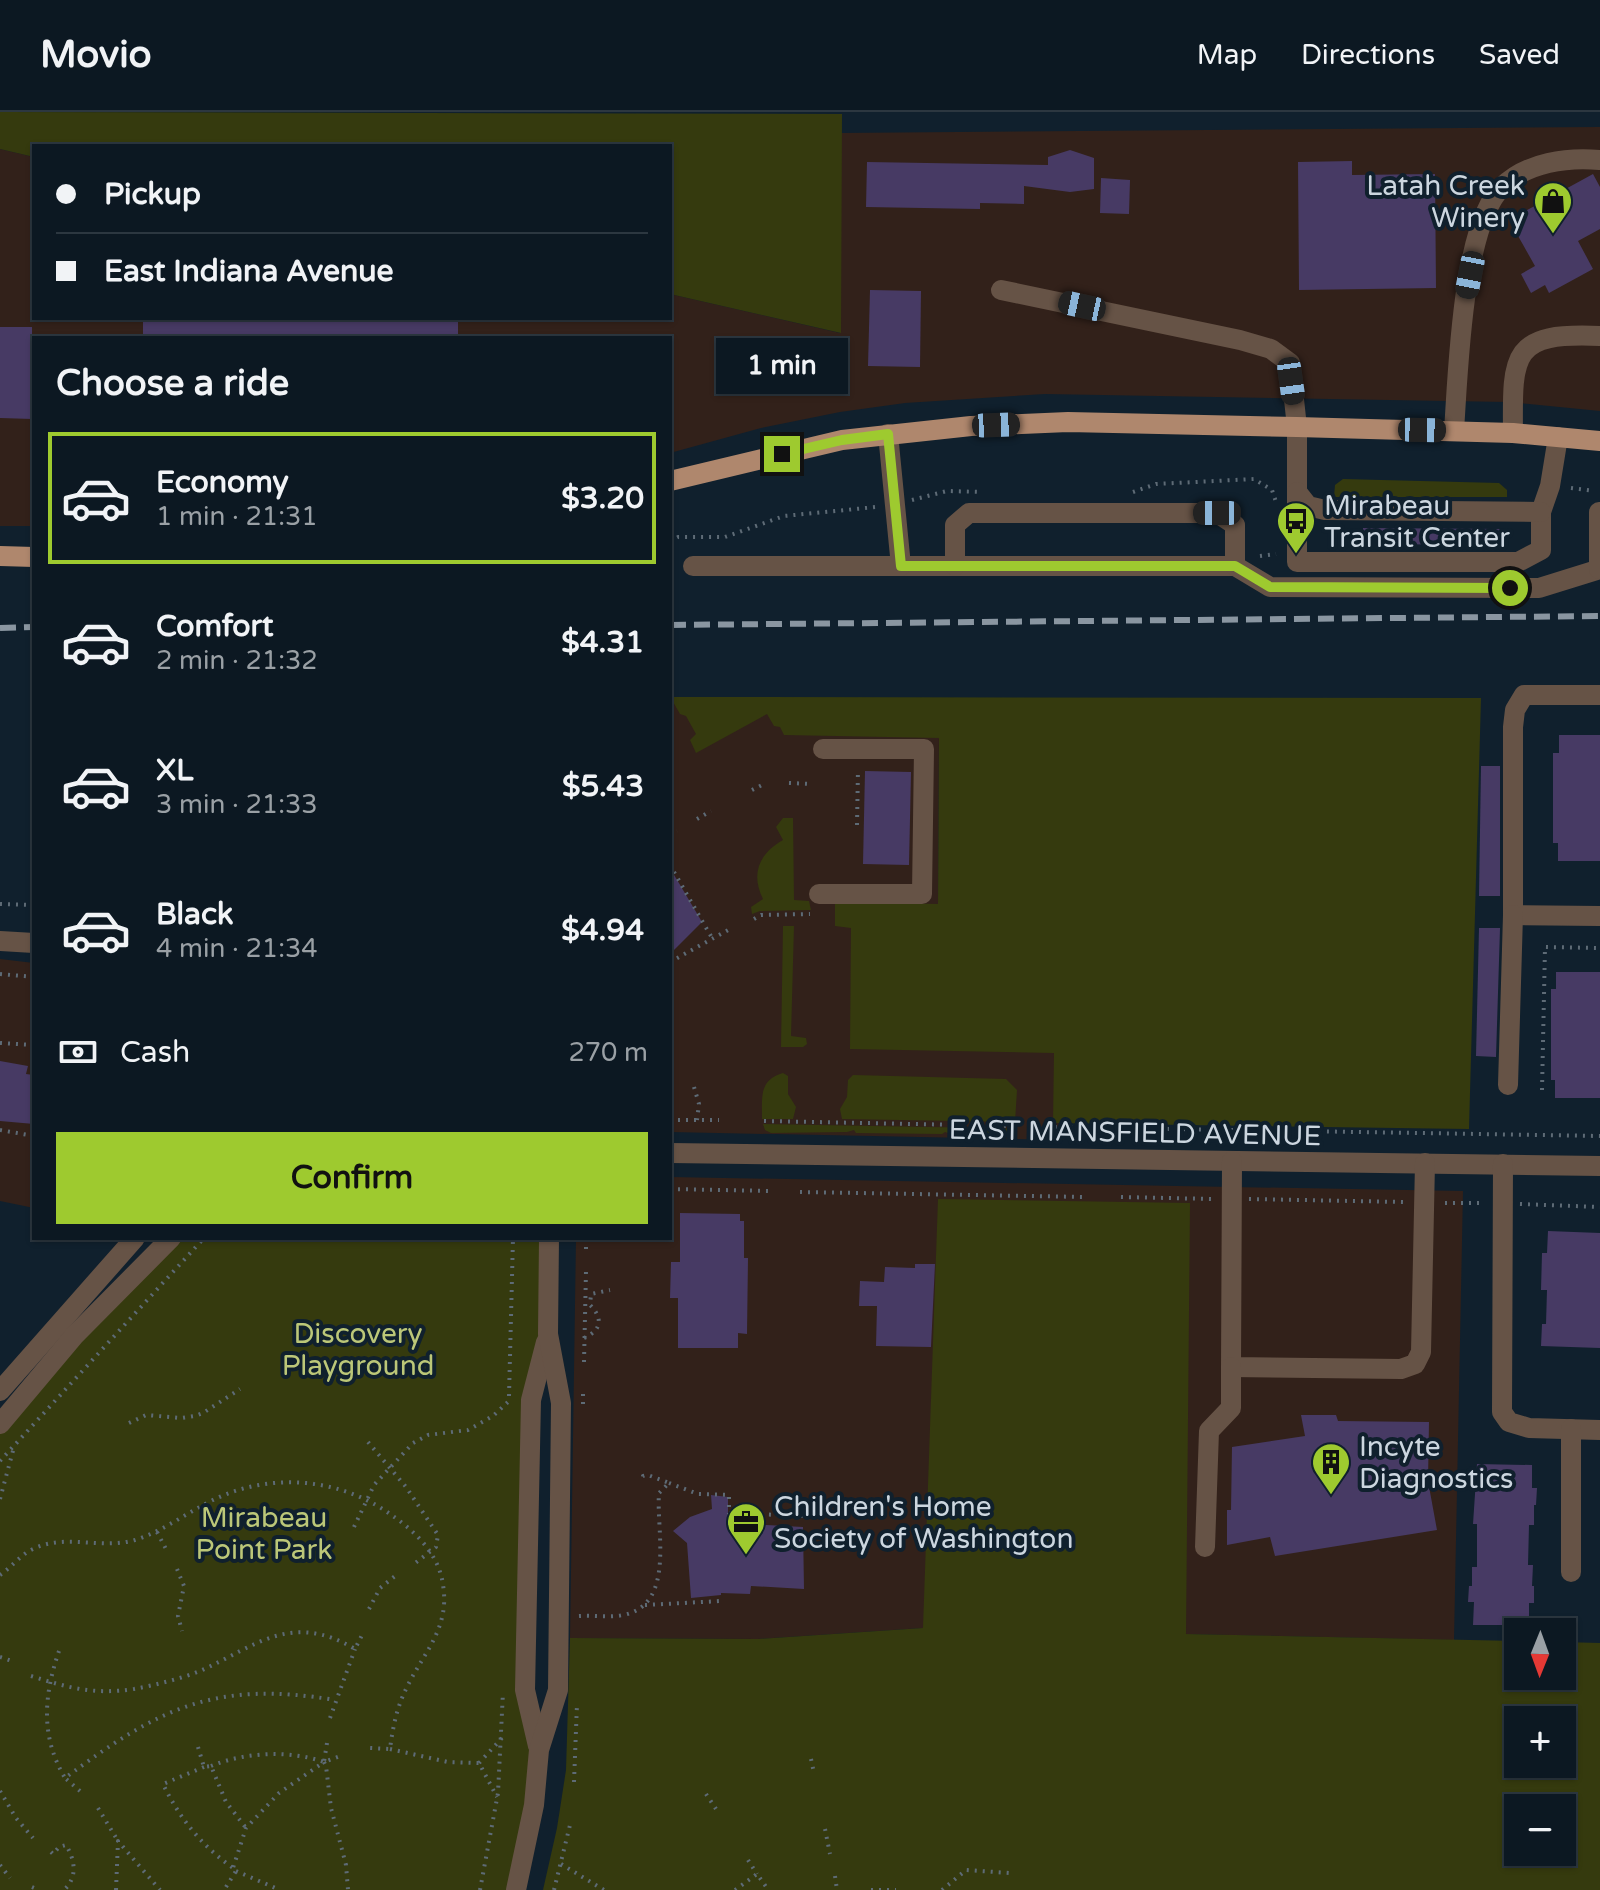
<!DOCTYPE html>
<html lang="en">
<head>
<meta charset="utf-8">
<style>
	body { margin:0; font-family:"Varela Round",sans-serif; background:#15212a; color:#f1f3f6; height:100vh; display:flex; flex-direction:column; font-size:30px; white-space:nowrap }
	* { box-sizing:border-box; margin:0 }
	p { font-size:26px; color:#9aa0a5 }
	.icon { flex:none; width:44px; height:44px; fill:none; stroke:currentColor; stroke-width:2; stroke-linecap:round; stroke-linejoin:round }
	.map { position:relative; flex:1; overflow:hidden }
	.sheet { position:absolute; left:32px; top:224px; width:640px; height:904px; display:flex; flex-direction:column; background:#0c1822; border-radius:0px; box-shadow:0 2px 6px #0004,0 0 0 2px #2c3740 }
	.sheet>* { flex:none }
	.guide { position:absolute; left:32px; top:32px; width:640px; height:176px; border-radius:0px; box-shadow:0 2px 6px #0004,0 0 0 2px #2c3740; display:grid; align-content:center; height:176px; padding:0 24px; background:#0c1822 }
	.needle { width:52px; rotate:181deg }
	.buttons { position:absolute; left:1504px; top:1506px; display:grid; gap:16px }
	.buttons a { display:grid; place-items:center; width:72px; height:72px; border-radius:0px; background:#0c1822; box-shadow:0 2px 6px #0004,0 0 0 2px #2c3740; font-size:40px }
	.end { position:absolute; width:36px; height:36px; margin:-18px; border:10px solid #9eca2f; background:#111; box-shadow:0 0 0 4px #111 }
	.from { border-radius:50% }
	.bubble { position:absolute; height:56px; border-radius:0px; background:#0c1822; box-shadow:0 2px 6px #0004,0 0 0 2px #2c3740; font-size:26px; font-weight:700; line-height:56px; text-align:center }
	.car { position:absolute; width:24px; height:48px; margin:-24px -12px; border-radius:10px; box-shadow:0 0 6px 2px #0007; background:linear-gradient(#222 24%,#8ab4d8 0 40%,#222 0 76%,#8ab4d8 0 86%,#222 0) }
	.guide b { display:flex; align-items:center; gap:28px; height:76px; font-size:30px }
	.guide b+b { border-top:2px solid #2c3740 }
	.guide i { width:20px; height:20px; background:#f1f3f6 }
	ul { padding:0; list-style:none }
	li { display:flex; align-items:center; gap:24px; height:132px; margin:0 16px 12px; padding:0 8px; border:4px solid transparent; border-radius:0px }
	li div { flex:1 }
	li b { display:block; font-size:30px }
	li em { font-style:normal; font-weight:700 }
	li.current { border-color:#9eca2f }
	li>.icon { width:72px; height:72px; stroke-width:1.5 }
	h2 { padding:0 24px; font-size:36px; line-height:96px }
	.pay { display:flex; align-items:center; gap:20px; height:88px; padding:0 24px; font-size:30px }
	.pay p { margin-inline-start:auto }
	.cta { display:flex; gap:16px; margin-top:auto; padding:16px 24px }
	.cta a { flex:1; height:92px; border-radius:0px; background:#9eca2f; color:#111; font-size:32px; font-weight:700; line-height:92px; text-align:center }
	header { display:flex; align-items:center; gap:48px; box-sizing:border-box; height:112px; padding:0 40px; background:#0c1822; border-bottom:2px solid #2c3740 }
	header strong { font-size:38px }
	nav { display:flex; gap:44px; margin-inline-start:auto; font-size:28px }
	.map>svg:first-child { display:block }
	.commercial { fill:#32211a }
	.green { fill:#353a0e; fill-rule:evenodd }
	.building { fill:#473a64 }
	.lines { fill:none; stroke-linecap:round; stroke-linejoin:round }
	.path { stroke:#5e6b76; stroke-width:4; stroke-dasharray:2 6; stroke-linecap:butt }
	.minor { stroke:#665346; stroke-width:20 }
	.major { stroke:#af876d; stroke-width:20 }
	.rail { stroke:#8a96a1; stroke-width:6; stroke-dasharray:16 8; stroke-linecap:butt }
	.route { stroke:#9eca2f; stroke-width:10 }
	.labels { text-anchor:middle; stroke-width:8; stroke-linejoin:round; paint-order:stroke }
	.poi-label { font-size:28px; fill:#ccd6df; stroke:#10202d; text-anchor:start }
	.street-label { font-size:28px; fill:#ccd6df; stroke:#10202d }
	.park-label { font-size:28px; fill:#bcc778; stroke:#10202d }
</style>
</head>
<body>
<header>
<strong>Movio</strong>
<nav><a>Map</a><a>Directions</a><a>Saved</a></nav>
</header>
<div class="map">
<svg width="1600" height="1778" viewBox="0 0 1600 1778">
	<rect width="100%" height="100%" fill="#10202d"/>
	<g class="commercial">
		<polygon points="1600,15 1600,299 1508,290 1045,282 905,291 840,300 761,316 670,341 670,226 34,226 34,414 0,414 0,37 34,45 34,206 670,206 670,182 840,221 841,21"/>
		<polygon points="670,585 939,626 938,792 1068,892 1064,1028 670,1020"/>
		<polygon points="0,847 34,851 34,1096 0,1089"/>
		<polygon points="670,1065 1463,1079 1454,1528 923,1516 758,1527 570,1526 576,1126 670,1126"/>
	</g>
	<g class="green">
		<polygon points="0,0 842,2 841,221 670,182 670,34 34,34 34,45 0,37"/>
		<polygon points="1343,367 1499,371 1507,378 1507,385 1334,385 1335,373"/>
		<polygon points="670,585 1481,586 1469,1017 1053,1011 1054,941 850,937 851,816 835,814 835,790 938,792 939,626 784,623 780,615 774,614 767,602 696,641 690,628 696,622 686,604 680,602 672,588 670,588"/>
		<path d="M 783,706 L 793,706 L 794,788 L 809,789 L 811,798 L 760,799 L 752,802 L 751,795 L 763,787 C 750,761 760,741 783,728 L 776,715 Z"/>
		<polygon points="783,814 794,814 791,924 806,926 807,932 803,935 781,935"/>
		<path d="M 783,961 L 788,964 L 788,982 L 796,995 L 793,1007 L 762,1007 C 762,985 759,968 783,961 Z"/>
		<polygon points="853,963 1006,967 1017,978 1015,1010 842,1007 840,997 847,985 848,968"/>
		<polygon points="763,1012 985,1016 1013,1017 1009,1022 998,1025 951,1022 945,1020 942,1022 856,1021 854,1018 847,1020 771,1021 765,1018"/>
		<path d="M 938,1087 L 1190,1091 L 1186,1522 L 1518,1529 L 1518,1564 L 1562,1564 L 1562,1530 L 1600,1531 L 1600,1778 L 543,1778 L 557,1716 L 566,1658 L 570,1526 L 758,1527 L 923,1516 ZM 1518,1608 L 1562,1608 L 1562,1652 L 1518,1652 ZM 1518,1696 L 1562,1696 L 1562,1740 L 1518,1740 Z"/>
		<polygon points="171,1126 549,1126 548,1222 531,1288 525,1578 539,1638 516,1778 0,1778 0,1312"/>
	</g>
	<g class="building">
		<polygon points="1070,38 1094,46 1094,77 1070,80 1024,74 1024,92 980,91 980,97 866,95 867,50 1048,53 1048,45"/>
		<polygon points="1352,49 1352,63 1435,62 1436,176 1299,178 1298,50"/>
		<polygon points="1593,62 1600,75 1600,117 1578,129 1593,157 1549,181 1545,173 1531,181 1521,162 1535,154 1509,108"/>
		<polygon points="1101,66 1130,68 1129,102 1100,101"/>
		<polygon points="870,178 921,179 920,255 868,254"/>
		<rect x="143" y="206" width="315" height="20"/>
		<polygon points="0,215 32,215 32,307 0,306"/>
		<polygon points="1363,416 1503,417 1502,433 1363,432"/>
		<polygon points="1559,623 1600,623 1600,749 1558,749 1558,731 1553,731 1553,641 1559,641"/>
		<polygon points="1481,654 1500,654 1500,784 1479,784"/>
		<polygon points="865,659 911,660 909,753 863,752"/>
		<polygon points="670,756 702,810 670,842"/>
		<polygon points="1479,816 1500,816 1496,945 1476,944"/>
		<polygon points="1556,860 1600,860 1600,986 1555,986 1555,968 1551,968 1551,877 1556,877"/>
		<polygon points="0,949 28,954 26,962 34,963 34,1012 0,1009"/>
		<polygon points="680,1101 740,1102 740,1109 744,1109 744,1146 748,1146 747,1222 738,1221 738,1236 678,1236 678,1186 670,1186 671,1150 680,1150"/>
		<polygon points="1548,1119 1600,1121 1600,1236 1541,1234 1542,1212 1546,1212 1547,1178 1541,1178 1542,1141 1547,1141"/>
		<polygon points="915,1152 935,1152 931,1235 876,1234 877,1194 859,1194 860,1169 884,1170 885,1155 915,1156"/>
		<polygon points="1301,1303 1336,1303 1338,1309 1429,1310 1428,1369 1437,1418 1275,1444 1270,1425 1227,1433 1227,1398 1231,1398 1232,1335 1305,1324"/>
		<polygon points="1477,1352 1532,1353 1532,1376 1537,1376 1536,1393 1534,1393 1534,1413 1529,1413 1528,1453 1533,1453 1532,1474 1534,1474 1534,1491 1529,1491 1529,1513 1473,1513 1474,1490 1468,1490 1469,1474 1472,1474 1472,1455 1477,1455 1477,1412 1473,1412"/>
		<polygon points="711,1383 728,1385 728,1403 732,1403 732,1406 747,1407 746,1412 803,1415 804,1477 751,1474 750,1482 721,1481 721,1483 691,1486 687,1431 673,1419 690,1405 712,1397"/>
	</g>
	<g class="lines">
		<g class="path">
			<polyline points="1571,376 1594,379"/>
			<polyline points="1133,380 1156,372 1254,367 1272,378 1276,390"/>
			<polyline points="912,388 947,379 982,380"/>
			<polyline points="670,429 678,425 725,425 784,404 876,395"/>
			<polyline points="1260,444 1276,442"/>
			<polyline points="789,671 811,672"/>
			<polyline points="752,678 766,671"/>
			<polyline points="697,707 711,699"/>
			<polyline points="857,713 858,657"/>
			<polyline points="670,723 677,719"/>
			<polyline points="670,753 712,826"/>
			<polyline points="0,792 34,793"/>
			<polyline points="754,807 761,803 810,802"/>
			<polyline points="670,850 730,817"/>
			<polyline points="0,862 34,865"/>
			<polyline points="0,931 34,933"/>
			<polyline points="694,975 699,992 697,1008"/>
			<polyline points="1542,978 1545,835 1600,836"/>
			<polyline points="670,1008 719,1008"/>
			<polyline points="764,1009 1014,1014"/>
			<polyline points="1055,1015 1600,1024"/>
			<polyline points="0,1018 34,1024"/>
			<polyline points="670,1077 772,1079"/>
			<polyline points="800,1080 1086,1085"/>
			<polyline points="1121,1085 1214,1087"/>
			<polyline points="1249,1087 1404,1090"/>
			<polyline points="1445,1091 1484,1091"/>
			<polyline points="1520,1092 1600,1095"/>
			<polyline points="586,1137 586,1126"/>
			<path d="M 584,1226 C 602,1218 603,1206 590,1193 L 591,1182 L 610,1178"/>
			<polyline points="584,1250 586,1159"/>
			<polyline points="509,1284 513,1126"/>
			<polyline points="583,1292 583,1279"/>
			<polyline points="129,1311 146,1303 181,1306 195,1304 203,1301 240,1277"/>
			<polyline points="368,1330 406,1375 438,1423 436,1435 414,1452"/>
			<polyline points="0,1349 204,1126"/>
			<polyline points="669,1371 698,1382 729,1383 729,1401 806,1404"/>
			<polyline points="0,1387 14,1335"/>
			<polyline points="354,1415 374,1373 413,1331 428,1323 468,1318 493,1304 509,1289"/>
			<polyline points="157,1420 166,1437"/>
			<polyline points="177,1457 184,1474 178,1504 182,1519"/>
			<path d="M 0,1463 C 12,1455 20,1443 33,1437 C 66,1421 101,1438 135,1428 C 163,1419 185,1402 211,1389 C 268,1360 338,1365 390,1402 C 415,1419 439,1442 443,1473 C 450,1515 425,1539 408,1573 C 397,1594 393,1614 390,1637 L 370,1636"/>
			<polyline points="645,1493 721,1489"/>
			<polyline points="369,1497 380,1476 395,1464"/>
			<path d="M 579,1504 C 593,1503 609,1506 623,1503 C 676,1493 656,1419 659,1381 L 669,1371 L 648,1363 L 643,1364 L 642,1369"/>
			<path d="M 59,1539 C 44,1583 40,1624 65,1666"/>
			<polyline points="0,1545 12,1549"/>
			<path d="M 31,1564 C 69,1576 94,1583 134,1577 C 155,1573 180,1567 200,1559 C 256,1534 291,1499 355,1537 L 364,1519"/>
			<polyline points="330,1606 355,1537"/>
			<polyline points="327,1631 324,1650 343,1643"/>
			<polyline points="198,1635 204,1655 211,1654 226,1690 246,1716"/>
			<polyline points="390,1637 448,1650 479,1651 497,1685"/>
			<polyline points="811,1647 814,1661"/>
			<polyline points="324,1650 326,1654 331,1696 346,1753 348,1778"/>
			<polyline points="479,1651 502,1626"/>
			<path d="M 211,1654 C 245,1640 290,1638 324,1650"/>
			<path d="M 204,1655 L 163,1672 C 180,1707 201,1733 233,1756"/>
			<polyline points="574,1670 577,1592"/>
			<polyline points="0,1679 16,1706 33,1726"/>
			<path d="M 80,1679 L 65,1666 C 159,1596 215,1568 335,1588"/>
			<polyline points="706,1682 718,1700"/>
			<polyline points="98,1696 118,1729"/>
			<polyline points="825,1717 830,1742"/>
			<path d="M 51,1740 L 53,1742 L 59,1735 L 66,1733 C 75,1748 78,1765 64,1778"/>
			<polyline points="748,1748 757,1762"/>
			<polyline points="561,1752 604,1778"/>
			<polyline points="0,1753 10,1766"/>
			<polyline points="236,1759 280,1778"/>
			<polyline points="835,1764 837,1778"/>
			<polyline points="32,1775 39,1778"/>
			<polyline points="226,1775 236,1759 233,1756 246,1716 279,1681 324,1650"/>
			<polyline points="116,1778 118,1729 160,1778"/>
			<polyline points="480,1778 498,1681 503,1580"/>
			<polyline points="554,1778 570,1713"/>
			<polyline points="735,1778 757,1762 767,1776"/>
			<polyline points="871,1778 896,1778"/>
			<polyline points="942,1778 966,1758 1009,1761"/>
		</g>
		<g class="minor">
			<polyline points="1001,178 1240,228 1271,237 1290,251 1297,315 1297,450 1518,450 1541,438 1541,400 1550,374 1558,325"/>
			<path d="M 1454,319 C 1458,262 1462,114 1502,75 C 1527,50 1568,45 1600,48"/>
			<path d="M 1513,321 C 1512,241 1512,220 1600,224"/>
			<polyline points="888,322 901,454 1235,454 1270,475 1539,476 1600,457"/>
			<polyline points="1297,380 1308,394 1325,398 1541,400"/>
			<polyline points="693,454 901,454"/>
			<polyline points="955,454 955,413 969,401 1217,401 1235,413 1235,454"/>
			<polyline points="1599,457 1599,400"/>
			<polyline points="1600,583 1524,583 1515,598 1513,615 1513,803 1600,804"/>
			<polyline points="819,782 922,782 924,637 823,637"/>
			<polyline points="0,829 34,831"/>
			<polyline points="1508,973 1513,803"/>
			<polyline points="670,1041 1600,1054"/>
			<polyline points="1232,1049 1231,1255 1401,1257 1415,1252 1421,1240 1425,1051"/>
			<polyline points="1503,1052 1502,1300 1509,1310 1529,1316 1600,1318"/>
			<polyline points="0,1279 135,1126"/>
			<polyline points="0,1312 74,1224 171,1126"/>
			<polyline points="1205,1435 1209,1319 1231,1296 1231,1255"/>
			<polyline points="1571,1460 1571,1317"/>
			<polyline points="538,1634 525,1578 531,1288 546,1230"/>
			<polyline points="516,1778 534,1693 539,1638 558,1578 561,1291 548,1222 549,1126"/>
		</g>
		<g class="major">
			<polyline points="670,369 842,328 971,314 1068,310 1297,315 1513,321 1600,329"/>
			<polyline points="0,444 34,445"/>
		</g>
		<g class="rail">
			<polyline points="670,513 1600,504"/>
			<polyline points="0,516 34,515"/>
		</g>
	</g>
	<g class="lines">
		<polyline class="route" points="782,342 842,328 888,322 901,454 1235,454 1270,475 1510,476"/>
	</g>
	<defs>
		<symbol id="shop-pin" viewBox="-11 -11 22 30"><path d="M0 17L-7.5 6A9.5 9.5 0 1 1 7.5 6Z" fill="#9eca2f" stroke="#10202d"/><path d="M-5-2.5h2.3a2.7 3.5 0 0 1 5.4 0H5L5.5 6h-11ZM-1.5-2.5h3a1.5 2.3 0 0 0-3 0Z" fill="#111"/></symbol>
		<symbol id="bus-pin" viewBox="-11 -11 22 30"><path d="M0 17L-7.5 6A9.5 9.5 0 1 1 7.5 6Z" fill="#9eca2f" stroke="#10202d"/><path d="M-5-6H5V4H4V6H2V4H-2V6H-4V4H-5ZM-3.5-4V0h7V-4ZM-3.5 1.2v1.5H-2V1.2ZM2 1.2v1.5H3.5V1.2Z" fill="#111"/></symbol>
		<symbol id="building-pin" viewBox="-11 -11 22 30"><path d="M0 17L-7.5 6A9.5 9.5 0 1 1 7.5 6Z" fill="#9eca2f" stroke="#10202d"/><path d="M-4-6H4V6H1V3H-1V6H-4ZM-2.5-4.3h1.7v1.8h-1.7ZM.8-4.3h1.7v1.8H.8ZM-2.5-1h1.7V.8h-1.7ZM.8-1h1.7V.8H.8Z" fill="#111"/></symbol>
		<symbol id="office-pin" viewBox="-11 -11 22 30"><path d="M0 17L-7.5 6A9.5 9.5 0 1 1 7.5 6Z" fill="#9eca2f" stroke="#10202d"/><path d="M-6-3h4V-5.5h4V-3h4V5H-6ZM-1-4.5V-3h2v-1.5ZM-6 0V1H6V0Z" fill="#111"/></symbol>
	</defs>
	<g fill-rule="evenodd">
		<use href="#shop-pin" x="1531" y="67" width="44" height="60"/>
		<use href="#bus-pin" x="1274" y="387" width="44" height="60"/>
		<use href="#building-pin" x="1309" y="1328" width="44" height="60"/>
		<use href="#office-pin" x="724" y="1388" width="44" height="60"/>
	</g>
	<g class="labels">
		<g class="poi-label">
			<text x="1525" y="83" text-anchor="end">Latah Creek<tspan x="1525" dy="32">Winery</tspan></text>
			<text x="1324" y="403">Mirabeau<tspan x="1324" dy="32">Transit Center</tspan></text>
			<text x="1359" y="1344">Incyte<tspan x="1359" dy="32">Diagnostics</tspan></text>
			<text x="774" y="1404">Children's Home<tspan x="774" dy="32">Society of Washington</tspan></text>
		</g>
		<g class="street-label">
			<text transform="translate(1135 1020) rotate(1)" y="10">EAST MANSFIELD AVENUE</text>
		</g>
		<g class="park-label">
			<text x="358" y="1231">Discovery<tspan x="358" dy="32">Playground</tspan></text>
			<text x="264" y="1415">Mirabeau<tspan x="264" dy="32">Point Park</tspan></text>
		</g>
	</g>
</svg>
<div class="buttons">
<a><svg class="needle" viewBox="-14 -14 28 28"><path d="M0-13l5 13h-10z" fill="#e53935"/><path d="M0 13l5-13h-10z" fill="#9aa0a5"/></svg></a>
<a>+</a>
<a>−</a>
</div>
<i class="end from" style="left:1510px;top:476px"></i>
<i class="end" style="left:782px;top:342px"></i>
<div class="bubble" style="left:716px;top:226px;width:132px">1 min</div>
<i class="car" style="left:1470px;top:163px;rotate:191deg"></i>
<i class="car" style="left:1082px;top:194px;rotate:282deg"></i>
<i class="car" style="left:1291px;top:269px;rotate:172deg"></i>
<i class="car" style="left:996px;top:313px;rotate:88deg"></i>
<i class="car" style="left:1422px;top:318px;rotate:91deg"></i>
<i class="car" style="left:1217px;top:401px;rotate:270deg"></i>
<div class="guide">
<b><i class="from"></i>Pickup</b>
<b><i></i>East Indiana Avenue</b>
</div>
<section class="sheet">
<h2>Choose a ride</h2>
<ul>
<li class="current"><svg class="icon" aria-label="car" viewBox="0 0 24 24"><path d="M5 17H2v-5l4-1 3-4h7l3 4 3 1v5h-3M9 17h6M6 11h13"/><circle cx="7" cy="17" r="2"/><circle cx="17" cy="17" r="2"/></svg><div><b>Economy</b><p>1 min · 21:31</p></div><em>$3.20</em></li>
<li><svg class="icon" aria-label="car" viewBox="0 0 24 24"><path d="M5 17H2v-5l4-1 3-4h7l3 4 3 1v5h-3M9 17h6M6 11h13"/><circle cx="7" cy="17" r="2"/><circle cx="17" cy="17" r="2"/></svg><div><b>Comfort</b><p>2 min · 21:32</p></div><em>$4.31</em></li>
<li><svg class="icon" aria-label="car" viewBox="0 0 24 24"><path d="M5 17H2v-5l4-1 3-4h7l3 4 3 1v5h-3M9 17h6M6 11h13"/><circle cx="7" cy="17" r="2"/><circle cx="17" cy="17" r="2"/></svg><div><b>XL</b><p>3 min · 21:33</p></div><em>$5.43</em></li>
<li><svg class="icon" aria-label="car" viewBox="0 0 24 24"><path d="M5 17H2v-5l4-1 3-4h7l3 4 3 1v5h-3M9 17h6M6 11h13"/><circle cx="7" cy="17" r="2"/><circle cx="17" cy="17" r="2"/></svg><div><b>Black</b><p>4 min · 21:34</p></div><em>$4.94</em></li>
</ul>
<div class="pay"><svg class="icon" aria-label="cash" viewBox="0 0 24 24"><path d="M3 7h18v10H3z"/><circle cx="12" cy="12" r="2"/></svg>Cash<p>270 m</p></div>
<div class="cta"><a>Confirm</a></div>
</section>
</div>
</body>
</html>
